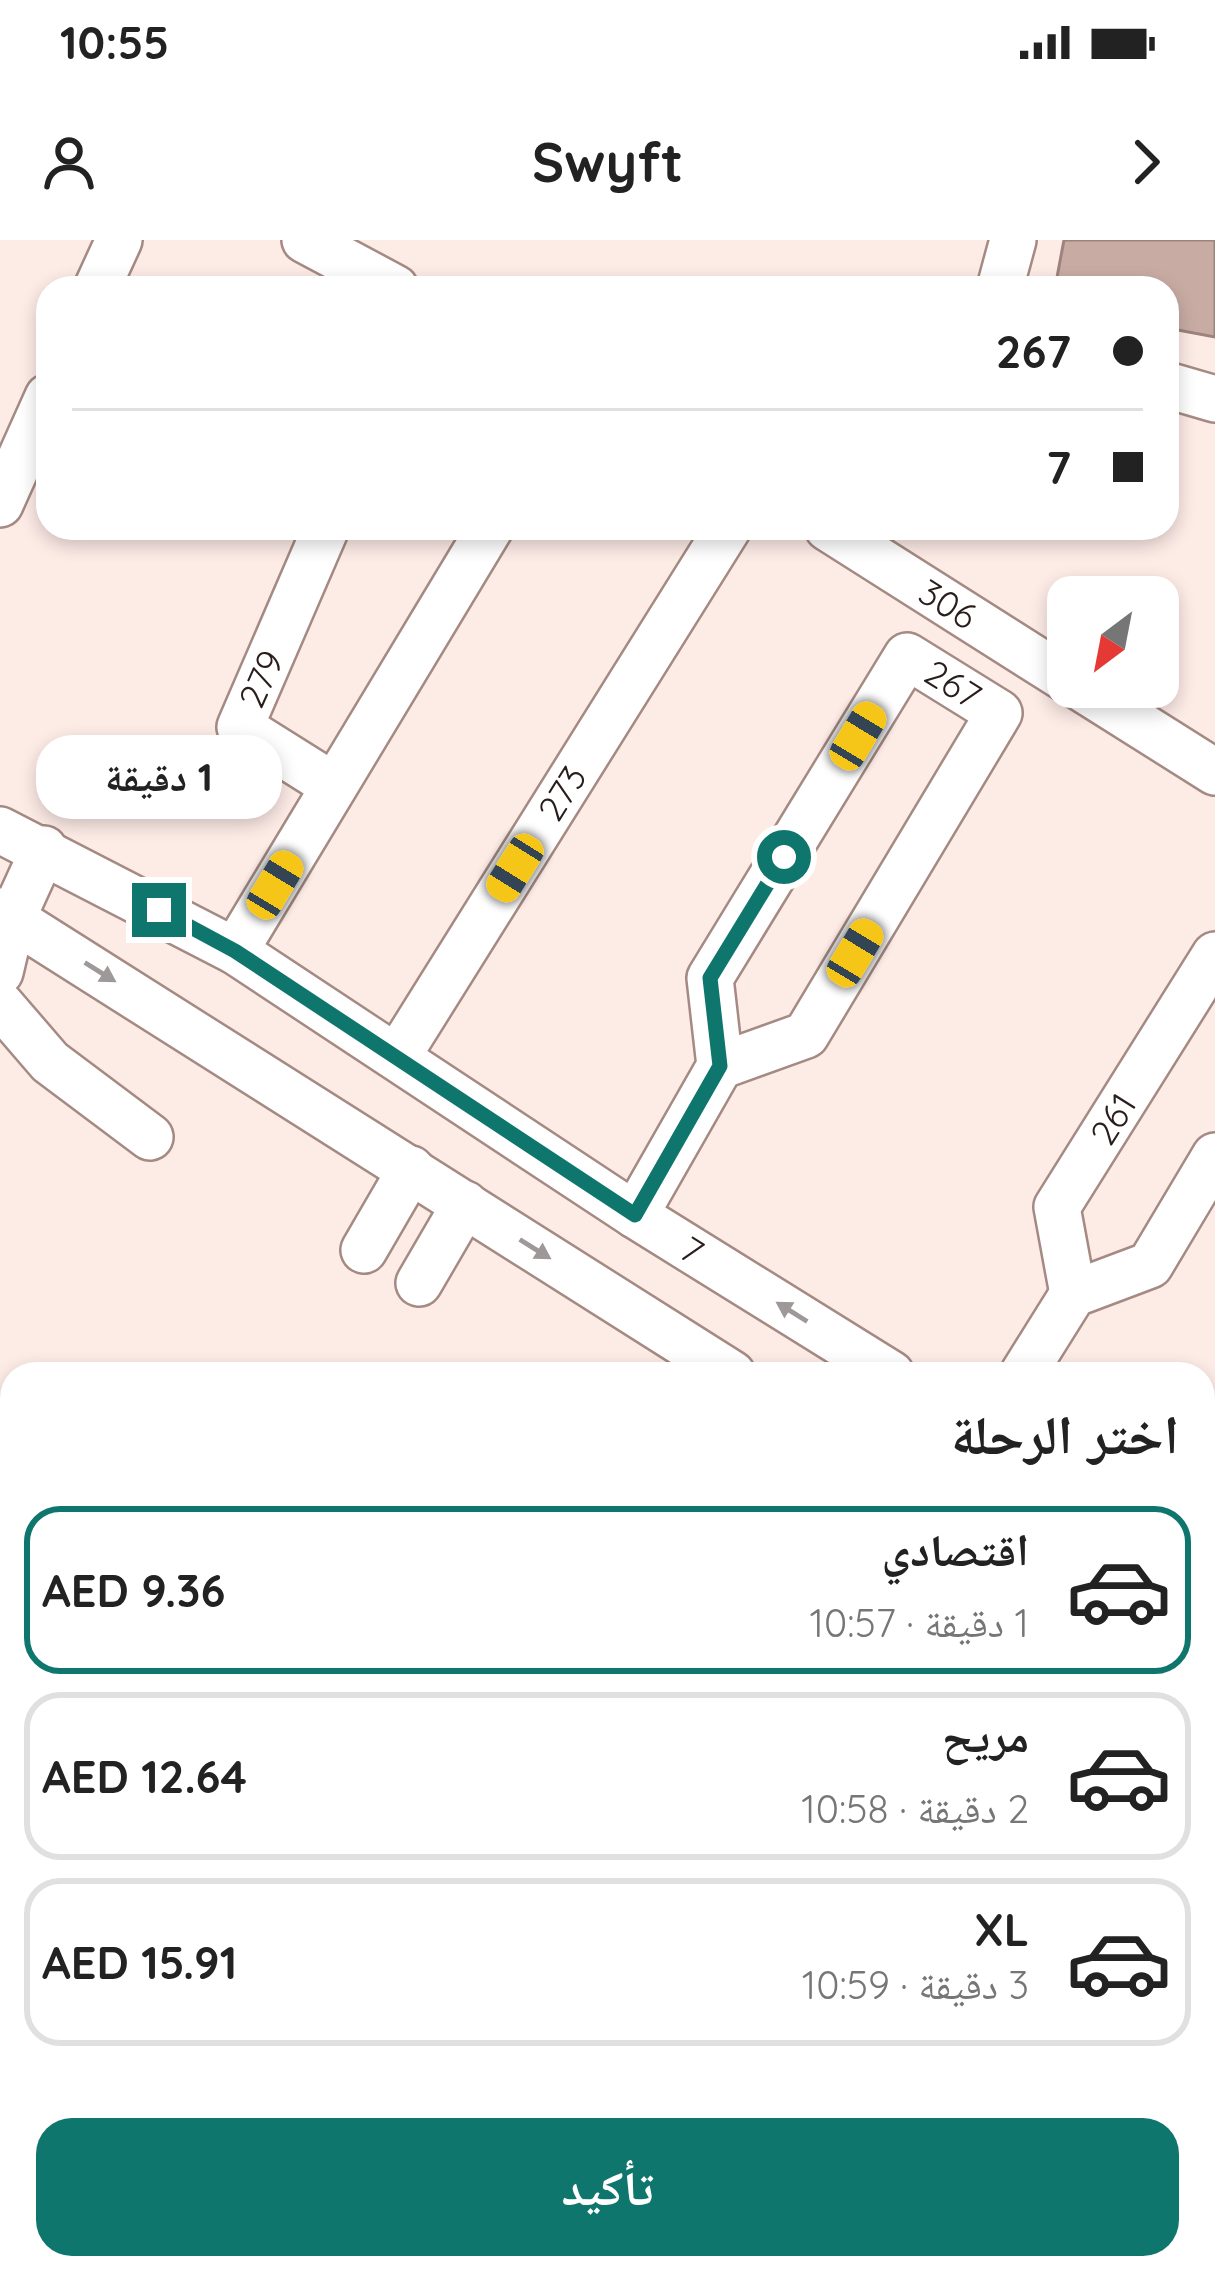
<!DOCTYPE html>
<html lang="ar">
<head>
<meta charset="utf-8">
<style>
	body { margin:0; font-family:Quicksand,"Noto Naskh Arabic",sans-serif; background:#f2f2f2; color:#222; direction:rtl; height:100vh; display:flex; flex-direction:column; font-size:45px; white-space:nowrap }
	* { box-sizing:border-box; margin:0 }
	p { font-size:39px; color:#767676 }
	.icon { flex:none; width:66px; height:66px; fill:none; stroke:currentColor; stroke-width:2; stroke-linecap:round; stroke-linejoin:round }
	.map { position:relative; flex:1; overflow:hidden; direction:ltr }
	.drawer { position:absolute; left:0px; top:1122px; width:1215px; height:918px; display:flex; flex-direction:column; background:#fff; border-radius:36px 36px 0 0; box-shadow:0 6px 18px #0003; direction:rtl }
	.drawer>* { flex:none }
	.guide { position:absolute; left:36px; top:36px; width:1143px; height:264px; border-radius:36px; box-shadow:0 6px 18px #0003; direction:rtl; display:grid; align-content:center; height:264px; padding:0 36px; background:#fff }
	.needle { width:78px; rotate:212deg }
	.buttons { position:absolute; left:1047px; top:336px; display:grid; gap:24px }
	.buttons a { display:grid; place-items:center; width:132px; height:132px; border-radius:24px; background:#fff; box-shadow:0 6px 18px #0003; font-size:60px }
	.end { position:absolute; width:54px; height:54px; margin:-27px; border:15px solid #0f766e; background:#fff; box-shadow:0 0 0 6px #fff }
	.from { border-radius:50% }
	.bubble { position:absolute; height:84px; border-radius:36px; background:#fff; box-shadow:0 6px 18px #0003; font-size:39px; font-weight:700; line-height:84px; text-align:center; direction:rtl }
	.car { position:absolute; width:36px; height:72px; margin:-36px -18px; border-radius:15px; box-shadow:0 0 9px 3px #0007; background:linear-gradient(#f5c518 24%,#345 0 40%,#f5c518 0 76%,#345 0 86%,#f5c518 0) }
	.guide b { display:flex; align-items:center; gap:42px; height:114px; font-size:45px }
	.guide b+b { border-top:3px solid #e0e0e0 }
	.guide i { width:30px; height:30px; background:#222 }
	ul { padding:0; list-style:none }
	li { display:flex; align-items:center; gap:36px; height:168px; margin:0 24px 18px; padding:0 12px; border:6px solid #e0e0e0; border-radius:36px }
	li div { flex:1 }
	li b { display:block; font-size:45px }
	li em { font-style:normal; font-weight:700 }
	li.selected { border-color:#0f766e }
	li>.icon { width:108px; height:108px; stroke-width:1.5 }
	h2 { padding:0 36px; font-size:54px; line-height:144px }
	.button { display:flex; gap:24px; margin-top:auto; padding:24px 36px }
	.button a { flex:1; height:138px; border-radius:36px; background:#0f766e; color:#fff; font-size:48px; font-weight:700; line-height:138px; text-align:center }
	.status { display:flex; justify-content:space-between; align-items:center; height:84px; padding:0 60px; background:#fff; direction:ltr }
	.status svg { height:33px; fill:currentColor }
	header { display:flex; justify-content:space-between; align-items:center; height:156px; padding:0 36px; background:#fff; font-size:54px; font-weight:700 }
	.map>svg:first-child { display:block }
	.building { fill:#c8aca4; stroke:#9d837c; stroke-width:3 }
	.lines { fill:none; stroke-linecap:round; stroke-linejoin:round }
	.minor-casing { stroke:#a58a83; stroke-width:50 }
	.minor { stroke:#fff; stroke-width:45 }
	.oneway { fill:#9e9998 }
	.route { stroke:#0f766e; stroke-width:15 }
	.labels { text-anchor:middle; stroke-width:12; stroke-linejoin:round; paint-order:stroke }
	.street-label { font-size:36px; fill:#281d1b; stroke:#fff }
</style>
</head>
<body>
<div class="status"><b>10:55</b><svg viewBox="0 0 49 12"><path d="M0 12V9h3v3zM5 12V6h3v6zM10 12V3h3v9zM15 12V0h3v12zM26 1h20v11H26zM47 4h2v5h-2z"/></svg></div>
<header><svg class="icon" aria-label="forward" viewBox="0 0 24 24"><path d="M9 5l7 7-7 7"/></svg>Swyft<svg class="icon" aria-label="person" viewBox="0 0 24 24"><circle cx="12" cy="8" r="4"/><path d="M4 21q1-7 8-7t8 7"/></svg></header>
<div class="map">
<svg width="1215" height="2040" viewBox="0 0 1215 2040">
	<rect width="100%" height="100%" fill="#fdebe6"/>
	<polygon class="building" points="1064,0 1215,0 1215,97 1167,88 1167,48 1055,48"/>
	<g class="lines">
		<defs>
			<g id="minor">
				<polyline points="305,0 395,48"/>
				<polyline points="97,48 119,0"/>
				<polyline points="1000,48 1013,0"/>
				<polyline points="1167,145 1215,159"/>
				<polyline points="0,264 48,157"/>
				<polyline points="326,288 240,487 334,546"/>
				<polyline points="828,288 1068,440"/>
				<polyline points="1080,447 1215,532"/>
				<polyline points="0,590 235,711 635,975 891,1134"/>
				<polyline points="0,671 732,1134"/>
				<polyline points="235,711 490,288"/>
				<polyline points="0,732 13,677 44,609"/>
				<polyline points="0,764 50,822 150,897"/>
				<polyline points="397,817 728,288"/>
				<polyline points="635,975 720,826 806,795 999,473 907,416 710,738 720,826"/>
				<polyline points="364,1010 411,929"/>
				<polyline points="419,1043 465,964"/>
				<polyline points="1073,1054 1057,967 1215,715"/>
				<polyline points="1023,1134 1073,1054 1150,1025 1215,916"/>
				<polyline points="1203,1327 1215,1335"/>
				<polyline points="1203,1433 1215,1441"/>
				<polyline points="1203,1530 1215,1512"/>
				<polyline points="1203,1909 1215,1905"/>
				<polyline points="1203,1998 1215,2006"/>
				<polyline points="878,2040 885,2028"/>
			</g>
		</defs>
		<use href="#minor" class="minor-casing"/>
		<use href="#minor" class="minor"/>
	</g>
	<defs><path id="oneway-solid" d="M-6-.8H1V-3.2L6.5 0L1 3.2V.8H-6Z" transform="scale(3)"/></defs>
	<g class="oneway">
		<use href="#oneway-solid" transform="translate(100 732) rotate(32)"/>
		<use href="#oneway-solid" transform="translate(535 1009) rotate(32)"/>
		<use href="#oneway-solid" transform="translate(792 1072) rotate(-148)"/>
	</g>
	<g class="lines">
		<polyline class="route" points="159,670 235,711 635,975 720,826 710,738 784,617"/>
	</g>
	<g class="labels">
		<g class="street-label">
			<text transform="translate(948 364) rotate(32)" y="13">306</text>
			<text transform="translate(261 439) rotate(-66)" y="13">279</text>
			<text transform="translate(953 444) rotate(32)" y="13">267</text>
			<text transform="translate(562 553) rotate(-58)" y="13">273</text>
			<text transform="translate(1113 879) rotate(-58)" y="13">261</text>
			<text transform="translate(692 1010) rotate(32)" y="13">7</text>
		</g>
	</g>
</svg>
<div class="buttons">
<a><svg class="needle" viewBox="-14 -14 28 28"><path d="M0-13l5 13h-10z" fill="#e53935"/><path d="M0 13l5-13h-10z" fill="#767676"/></svg></a>
</div>
<i class="end from" style="left:784px;top:617px"></i>
<i class="end" style="left:159px;top:670px"></i>
<div class="bubble" style="left:36px;top:495px;width:246px">1 دقيقة</div>
<i class="car" style="left:858px;top:496px;rotate:31deg"></i>
<i class="car" style="left:515px;top:628px;rotate:212deg"></i>
<i class="car" style="left:275px;top:645px;rotate:31deg"></i>
<i class="car" style="left:855px;top:713px;rotate:31deg"></i>
<div class="guide">
<b><i class="from"></i>267</b>
<b><i></i>7</b>
</div>
<section class="drawer">
<h2>اختر الرحلة</h2>
<ul>
<li class="selected"><svg class="icon" aria-label="car" viewBox="0 0 24 24"><path d="M5 17H2v-5l4-1 3-4h7l3 4 3 1v5h-3M9 17h6M6 11h13"/><circle cx="7" cy="17" r="2"/><circle cx="17" cy="17" r="2"/></svg><div><b>اقتصادي</b><p>1 دقيقة · 10:57</p></div><em>AED 9.36</em></li>
<li><svg class="icon" aria-label="car" viewBox="0 0 24 24"><path d="M5 17H2v-5l4-1 3-4h7l3 4 3 1v5h-3M9 17h6M6 11h13"/><circle cx="7" cy="17" r="2"/><circle cx="17" cy="17" r="2"/></svg><div><b>مريح</b><p>2 دقيقة · 10:58</p></div><em>AED 12.64</em></li>
<li><svg class="icon" aria-label="car" viewBox="0 0 24 24"><path d="M5 17H2v-5l4-1 3-4h7l3 4 3 1v5h-3M9 17h6M6 11h13"/><circle cx="7" cy="17" r="2"/><circle cx="17" cy="17" r="2"/></svg><div><b>XL</b><p>3 دقيقة · 10:59</p></div><em>AED 15.91</em></li>
</ul>
<div class="button"><a>تأكيد</a></div>
</section>
</div>
</body>
</html>
